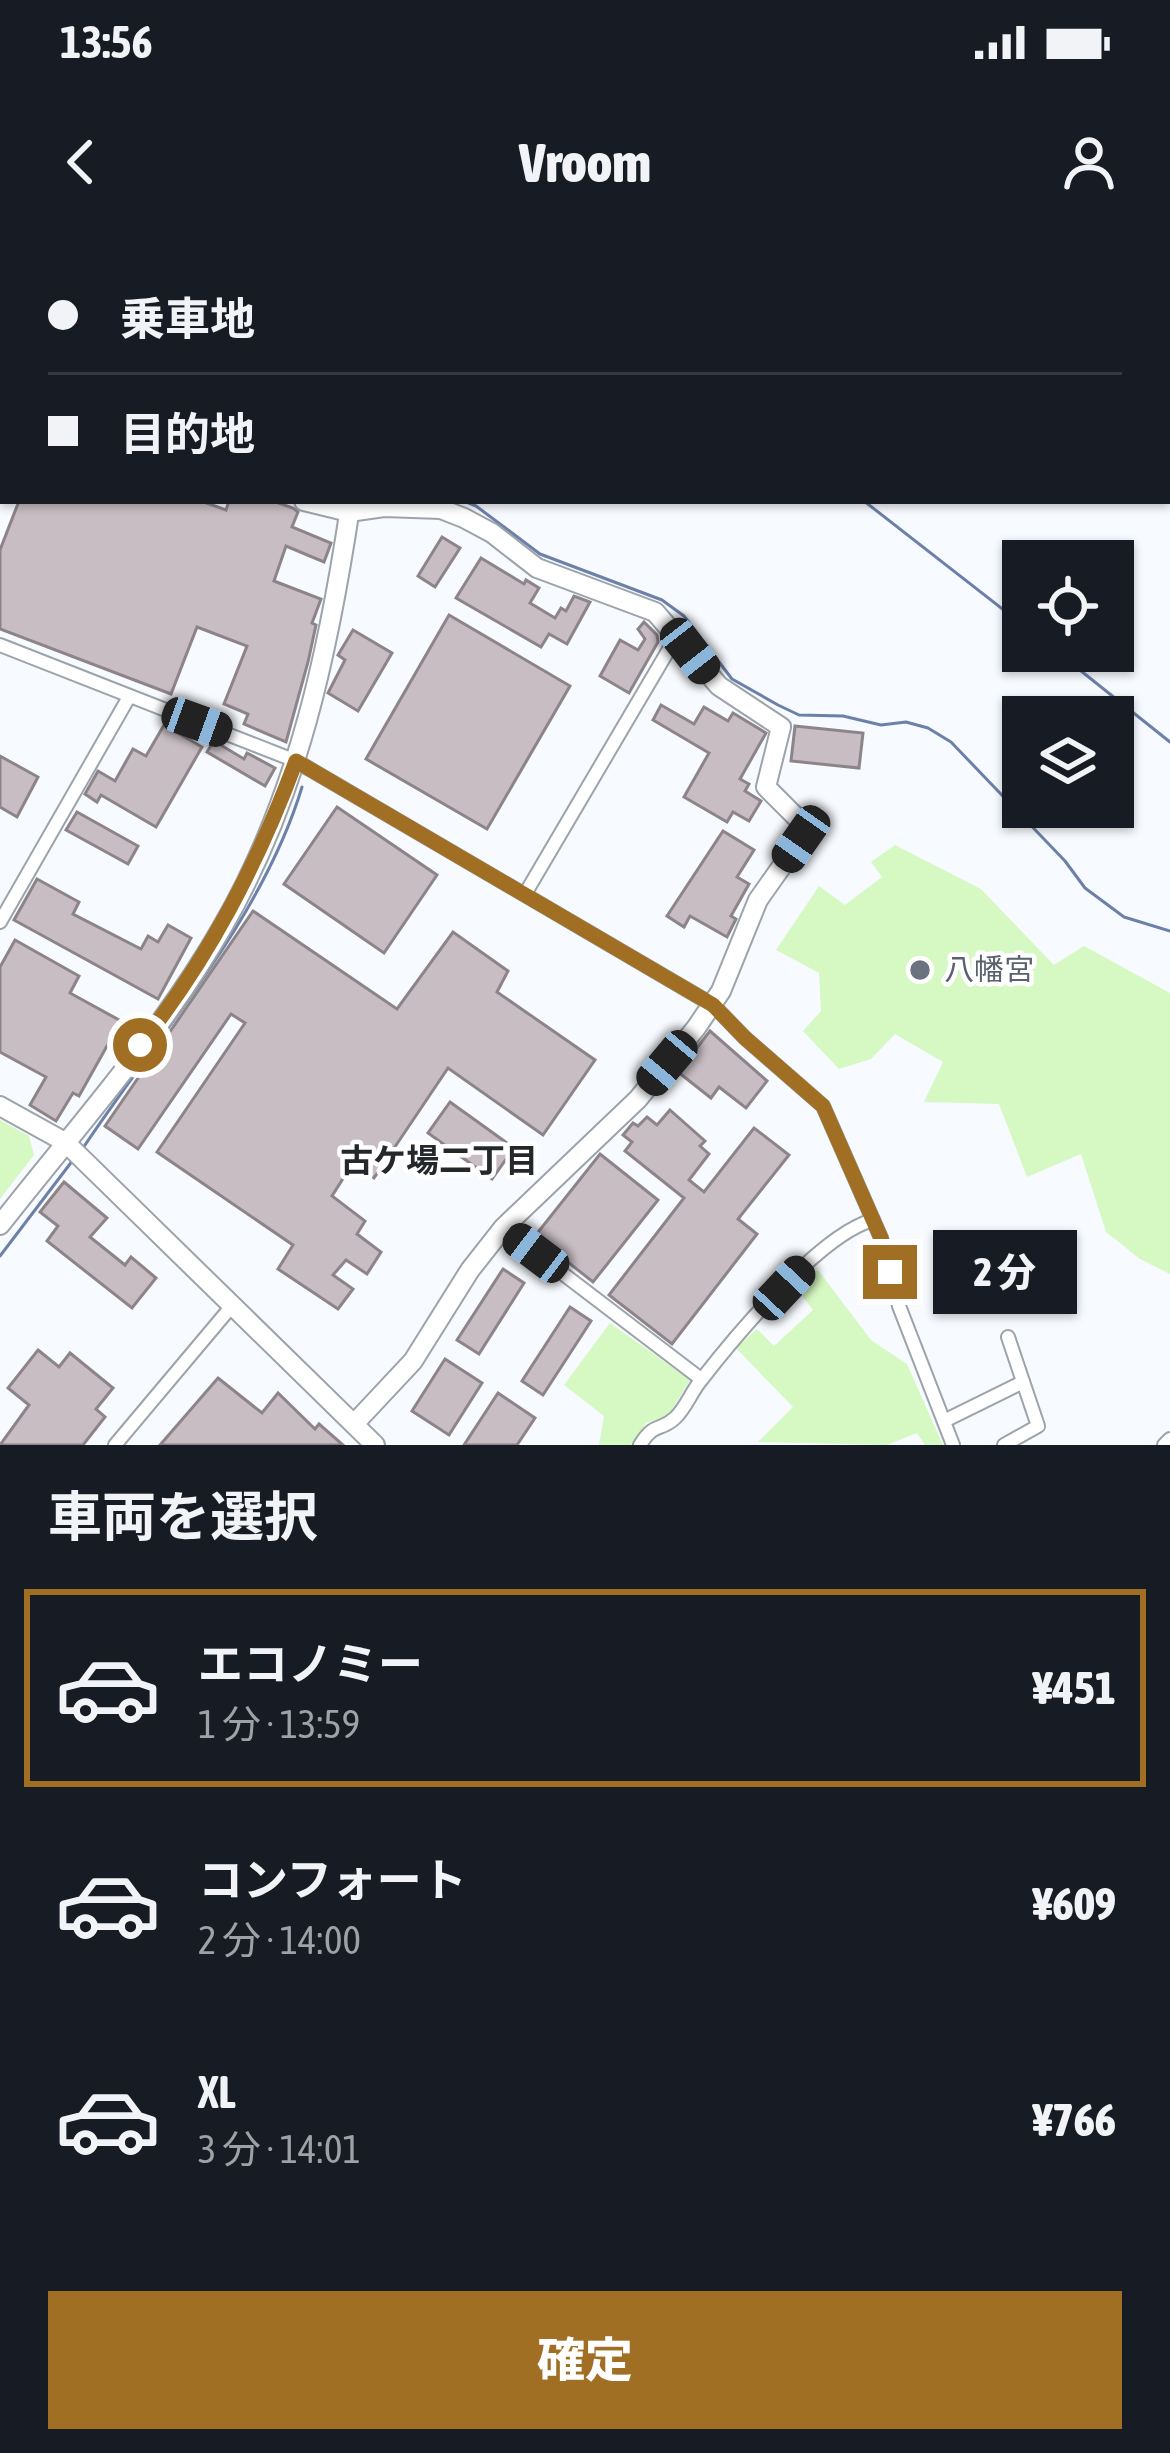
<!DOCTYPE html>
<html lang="ja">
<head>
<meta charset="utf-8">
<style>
	body { margin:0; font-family:"Asap Condensed","Noto Sans JP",sans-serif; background:#20242c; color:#f1f3f6; height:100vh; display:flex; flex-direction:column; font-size:45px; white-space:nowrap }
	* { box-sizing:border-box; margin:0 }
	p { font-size:39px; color:#9ea1a6 }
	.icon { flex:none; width:66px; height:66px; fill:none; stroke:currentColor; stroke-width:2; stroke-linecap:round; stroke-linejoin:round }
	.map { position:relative; height:1205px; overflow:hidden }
	.details { display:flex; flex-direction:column; background:#171b24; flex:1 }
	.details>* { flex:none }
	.hud { position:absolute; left:0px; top:0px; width:1170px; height:264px; box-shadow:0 3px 9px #0004; display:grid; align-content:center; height:264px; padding:0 48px; background:#171b24 }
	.controls { position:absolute; left:1002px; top:300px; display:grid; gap:24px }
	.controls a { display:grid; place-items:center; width:132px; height:132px; border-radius:0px; background:#171b24; box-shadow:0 3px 9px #0004; font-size:60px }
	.end { position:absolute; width:54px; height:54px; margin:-27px; border:15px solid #a06f23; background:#fff; box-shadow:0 0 0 6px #fff }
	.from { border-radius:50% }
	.bubble { position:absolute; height:84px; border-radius:0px; background:#171b24; box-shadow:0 3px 9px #0004; font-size:39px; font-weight:800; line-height:84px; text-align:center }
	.car { position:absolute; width:36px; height:72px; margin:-36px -18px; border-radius:15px; box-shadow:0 0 9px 3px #0007; background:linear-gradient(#222 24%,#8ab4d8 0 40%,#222 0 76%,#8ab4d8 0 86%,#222 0) }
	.hud b { display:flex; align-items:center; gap:42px; height:114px; font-size:45px }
	.hud b+b { border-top:3px solid #363941 }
	.hud i { width:30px; height:30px; background:#f1f3f6 }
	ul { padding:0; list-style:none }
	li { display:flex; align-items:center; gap:36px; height:198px; margin:0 24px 18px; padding:0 24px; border:6px solid transparent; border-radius:0px }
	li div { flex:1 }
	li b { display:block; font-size:45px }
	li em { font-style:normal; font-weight:800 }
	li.active { border-color:#a06f23 }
	li>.icon { width:108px; height:108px; stroke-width:1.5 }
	h2 { padding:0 48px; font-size:54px; line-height:144px }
	.button { display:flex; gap:24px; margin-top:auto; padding:24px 48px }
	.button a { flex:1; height:138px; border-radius:0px; background:#a06f23; color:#fff; font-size:48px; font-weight:800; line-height:138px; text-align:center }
	.status { display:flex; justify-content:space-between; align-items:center; height:84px; padding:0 60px; background:#171b24; direction:ltr }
	.status svg { height:33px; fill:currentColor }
	header { display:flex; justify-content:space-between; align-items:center; height:156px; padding:0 48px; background:#171b24; font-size:54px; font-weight:800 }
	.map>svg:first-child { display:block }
	.green { fill:#d6f9c3 }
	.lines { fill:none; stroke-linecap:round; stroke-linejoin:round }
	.stream { stroke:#6c80a8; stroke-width:3 }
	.building { fill:#c7bdc3; stroke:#8d848a; stroke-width:3 }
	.street-casing { stroke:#9ca3ab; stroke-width:16 }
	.secondary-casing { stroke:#9ca3ab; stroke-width:22 }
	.street { stroke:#fff; stroke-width:12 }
	.secondary { stroke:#fff; stroke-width:18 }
	.route { stroke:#a06f23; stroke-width:15 }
	.worship-dot { fill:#6b7280; stroke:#fff; stroke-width:4.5 }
	.labels { text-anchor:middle; stroke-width:9; stroke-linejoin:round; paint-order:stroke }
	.worship-label { font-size:30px; fill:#5b616d; stroke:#fff; text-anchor:start }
	.neighbourhood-label { font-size:33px; font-weight:bold; fill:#25282b; stroke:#fff }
</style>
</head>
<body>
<div class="status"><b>13:56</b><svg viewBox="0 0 49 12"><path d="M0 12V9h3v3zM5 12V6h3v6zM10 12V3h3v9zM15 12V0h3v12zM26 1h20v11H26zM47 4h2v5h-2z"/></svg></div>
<header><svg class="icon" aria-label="back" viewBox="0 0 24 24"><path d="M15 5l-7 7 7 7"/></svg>Vroom<svg class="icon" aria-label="person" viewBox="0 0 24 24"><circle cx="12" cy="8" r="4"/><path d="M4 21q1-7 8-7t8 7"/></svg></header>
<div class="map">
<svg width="1170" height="1205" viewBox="0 0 1170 1205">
	<rect width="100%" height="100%" fill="#f7fafe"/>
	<g class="green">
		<polygon points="895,605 981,649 1054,725 1084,706 1170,753 1170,1034 1140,1019 1106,992 1081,914 1027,937 999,864 924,862 943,822 895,794 871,819 839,829 803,791 821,771 819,733 776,710 819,646 845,665 882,637 871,622"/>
		<polygon points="0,880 29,896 34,915 0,959"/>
		<polygon points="818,1030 871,1100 907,1124 943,1205 925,1205 917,1193 887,1205 758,1202 793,1167 736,1108 757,1089 774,1106 813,1070 796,1048"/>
		<polygon points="610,1083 690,1140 669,1175 646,1183 631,1205 599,1205 604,1176 564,1145"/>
	</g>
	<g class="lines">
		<g class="stream">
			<polyline points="793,0 793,3"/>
			<polyline points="0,147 3,147"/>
			<polyline points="464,261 476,266 540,314 662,360 684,376 732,439 778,465 799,475 843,476 881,485 906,482 928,488 951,502 1065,621 1085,648 1124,677 1170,691"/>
			<polyline points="864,261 1023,385"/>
			<polyline points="1056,411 1170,502"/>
			<path d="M 83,908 C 158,796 263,677 302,547"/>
			<polyline points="0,1016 73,920"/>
		</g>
	</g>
	<g class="building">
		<polygon points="19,261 201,261 226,270 229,261 273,261 293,268 298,272 292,287 331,303 324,322 286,306 274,341 321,359 312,383 316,385 308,422 286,502 244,484 248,474 224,464 247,406 197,387 171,454 0,389 0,310"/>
		<polygon points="442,297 460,308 435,347 418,336"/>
		<polygon points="481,318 524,344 526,340 539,348 530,363 555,378 561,368 566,371 574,356 590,362 567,404 549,394 541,407 456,358"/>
		<polygon points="449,375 570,446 487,589 366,519"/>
		<polygon points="644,382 657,395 658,402 629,453 600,436 620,400 638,410 645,399 638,389"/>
		<polygon points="353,390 392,413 358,471 328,453 345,420 338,415"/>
		<polygon points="661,465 694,484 704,467 728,481 733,473 766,493 740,539 749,544 745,551 761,561 749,581 733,572 727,582 684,557 709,513 653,480"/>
		<polygon points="164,485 202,507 156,587 101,555 97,562 85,554 98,531 115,541 133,509 146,516"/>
		<polygon points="795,486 863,493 859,528 791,521"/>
		<polygon points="214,501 244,519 247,513 275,528 265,546 207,512"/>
		<polygon points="0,516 38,537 17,577 0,567"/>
		<polygon points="337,567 437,635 384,713 284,644"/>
		<polygon points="77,572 138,606 128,624 66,590"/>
		<polygon points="723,591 754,610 737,637 749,644 731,676 736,679 727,697 690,676 684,687 667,676"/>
		<polygon points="37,639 79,662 73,674 141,709 148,696 158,702 168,685 191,698 158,759 14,680"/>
		<polygon points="253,671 397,769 453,692 508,731 497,752 595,820 543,895 448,828 374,938 353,923 332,956 365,981 357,994 381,1012 367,1034 346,1020 333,1035 353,1049 338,1069 278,1029 293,1005 157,912 245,783 231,774 138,909 105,886"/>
		<polygon points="15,700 79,736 70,753 121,781 79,856 73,853 56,881 30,865 46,837 0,812 0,727"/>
		<polygon points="710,791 767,841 746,868 719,847 711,858 678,832"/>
		<polygon points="450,862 514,908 492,939 428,893"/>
		<polygon points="670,870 705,901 700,906 709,914 689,940 704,952 754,888 789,915 738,979 757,994 672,1104 609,1055 684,958 625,911 632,902 623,895 633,883 638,886 647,877 657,885"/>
		<polygon points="600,914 658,960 593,1042 535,996"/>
		<polygon points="64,942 107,978 90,997 125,1025 131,1017 156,1038 132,1068 47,1001 58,986 40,972"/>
		<polygon points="503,1029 524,1043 479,1114 457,1100"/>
		<polygon points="570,1067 591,1081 543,1155 522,1141"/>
		<polygon points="38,1110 59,1127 70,1113 113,1148 96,1169 105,1177 83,1205 0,1205 29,1165 8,1148"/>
		<polygon points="445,1119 482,1143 449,1195 412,1171"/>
		<polygon points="218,1138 262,1173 278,1153 315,1189 319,1184 343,1205 160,1205"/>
		<polygon points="498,1153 535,1178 517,1205 464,1205"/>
	</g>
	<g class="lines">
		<defs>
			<g id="street">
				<polyline points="0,131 3,131"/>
				<polyline points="1167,143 1170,143"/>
				<polyline points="0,405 296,521 713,765 745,798 823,866 881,998 899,1066 953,1205"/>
				<polyline points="525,654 675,399"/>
				<polyline points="0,682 129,457"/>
				<polyline points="503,988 701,1139"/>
				<polyline points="944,1181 1023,1142"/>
				<polyline points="115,1205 231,1067"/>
				<path d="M 640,1205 C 655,1181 660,1192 675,1178 C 686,1168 692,1150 702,1139 C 737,1094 821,994 873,980"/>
				<polyline points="1004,1205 1038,1186 1008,1097"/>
				<polyline points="1164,1205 1170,1199"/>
			</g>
			<g id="secondary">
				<polyline points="402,3 403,0"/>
				<polyline points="0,173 3,174"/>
				<polyline points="304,261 349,272 384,267 441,269 464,278 492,293 537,328 655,372 719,446 781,487 766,547 802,583 801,599 758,660 721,751 696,788 638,859 503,988 470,1030 413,1121 354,1184"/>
				<polyline points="0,866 65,902 375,1205"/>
				<path d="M 0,985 C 76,888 162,793 223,686 C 299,554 329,409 351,261"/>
			</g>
		</defs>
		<use href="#street" class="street-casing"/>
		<use href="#secondary" class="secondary-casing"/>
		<use href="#street" class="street"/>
		<use href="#secondary" class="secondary"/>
	</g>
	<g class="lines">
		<path class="route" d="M 140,805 C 209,718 257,625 296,521 L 713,765 L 745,798 L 823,866 L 881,998 L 890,1032"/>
	</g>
	<circle class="worship-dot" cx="920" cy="730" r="12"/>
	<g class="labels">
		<g class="worship-label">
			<text x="944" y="740">八幡宮</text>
		</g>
		<g class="neighbourhood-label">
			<text x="439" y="932">古ケ場二丁目</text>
		</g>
	</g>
</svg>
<div class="controls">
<a><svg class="icon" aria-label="locate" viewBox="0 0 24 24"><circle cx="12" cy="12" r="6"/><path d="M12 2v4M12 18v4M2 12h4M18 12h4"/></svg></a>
<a><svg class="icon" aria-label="layers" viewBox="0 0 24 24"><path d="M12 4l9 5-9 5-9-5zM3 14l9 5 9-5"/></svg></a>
</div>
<i class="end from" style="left:140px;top:805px"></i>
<i class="end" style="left:890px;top:1032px"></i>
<div class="bubble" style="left:933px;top:990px;width:144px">2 分</div>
<i class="car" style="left:690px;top:411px;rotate:142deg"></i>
<i class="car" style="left:197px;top:482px;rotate:110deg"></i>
<i class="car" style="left:801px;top:599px;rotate:215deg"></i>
<i class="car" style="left:667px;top:823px;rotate:220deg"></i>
<i class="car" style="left:536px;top:1013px;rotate:307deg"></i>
<i class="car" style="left:784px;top:1048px;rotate:43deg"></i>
<div class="hud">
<b><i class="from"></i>乗車地</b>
<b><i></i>目的地</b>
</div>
</div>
<section class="details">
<h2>車両を選択</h2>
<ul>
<li class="active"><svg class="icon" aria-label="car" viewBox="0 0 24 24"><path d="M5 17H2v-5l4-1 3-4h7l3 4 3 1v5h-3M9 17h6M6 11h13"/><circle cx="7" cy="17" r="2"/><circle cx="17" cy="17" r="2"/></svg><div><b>エコノミー</b><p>1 分 · 13:59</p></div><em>¥451</em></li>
<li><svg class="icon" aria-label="car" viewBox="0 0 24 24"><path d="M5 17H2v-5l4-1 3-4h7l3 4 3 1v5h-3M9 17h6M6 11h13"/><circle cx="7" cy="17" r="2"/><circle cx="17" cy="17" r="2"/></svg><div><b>コンフォート</b><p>2 分 · 14:00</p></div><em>¥609</em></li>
<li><svg class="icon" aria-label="car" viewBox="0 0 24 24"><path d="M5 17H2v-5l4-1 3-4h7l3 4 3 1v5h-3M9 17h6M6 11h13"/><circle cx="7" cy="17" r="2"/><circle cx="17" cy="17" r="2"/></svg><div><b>XL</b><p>3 分 · 14:01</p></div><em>¥766</em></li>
</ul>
<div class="button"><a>確定</a></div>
</section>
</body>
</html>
